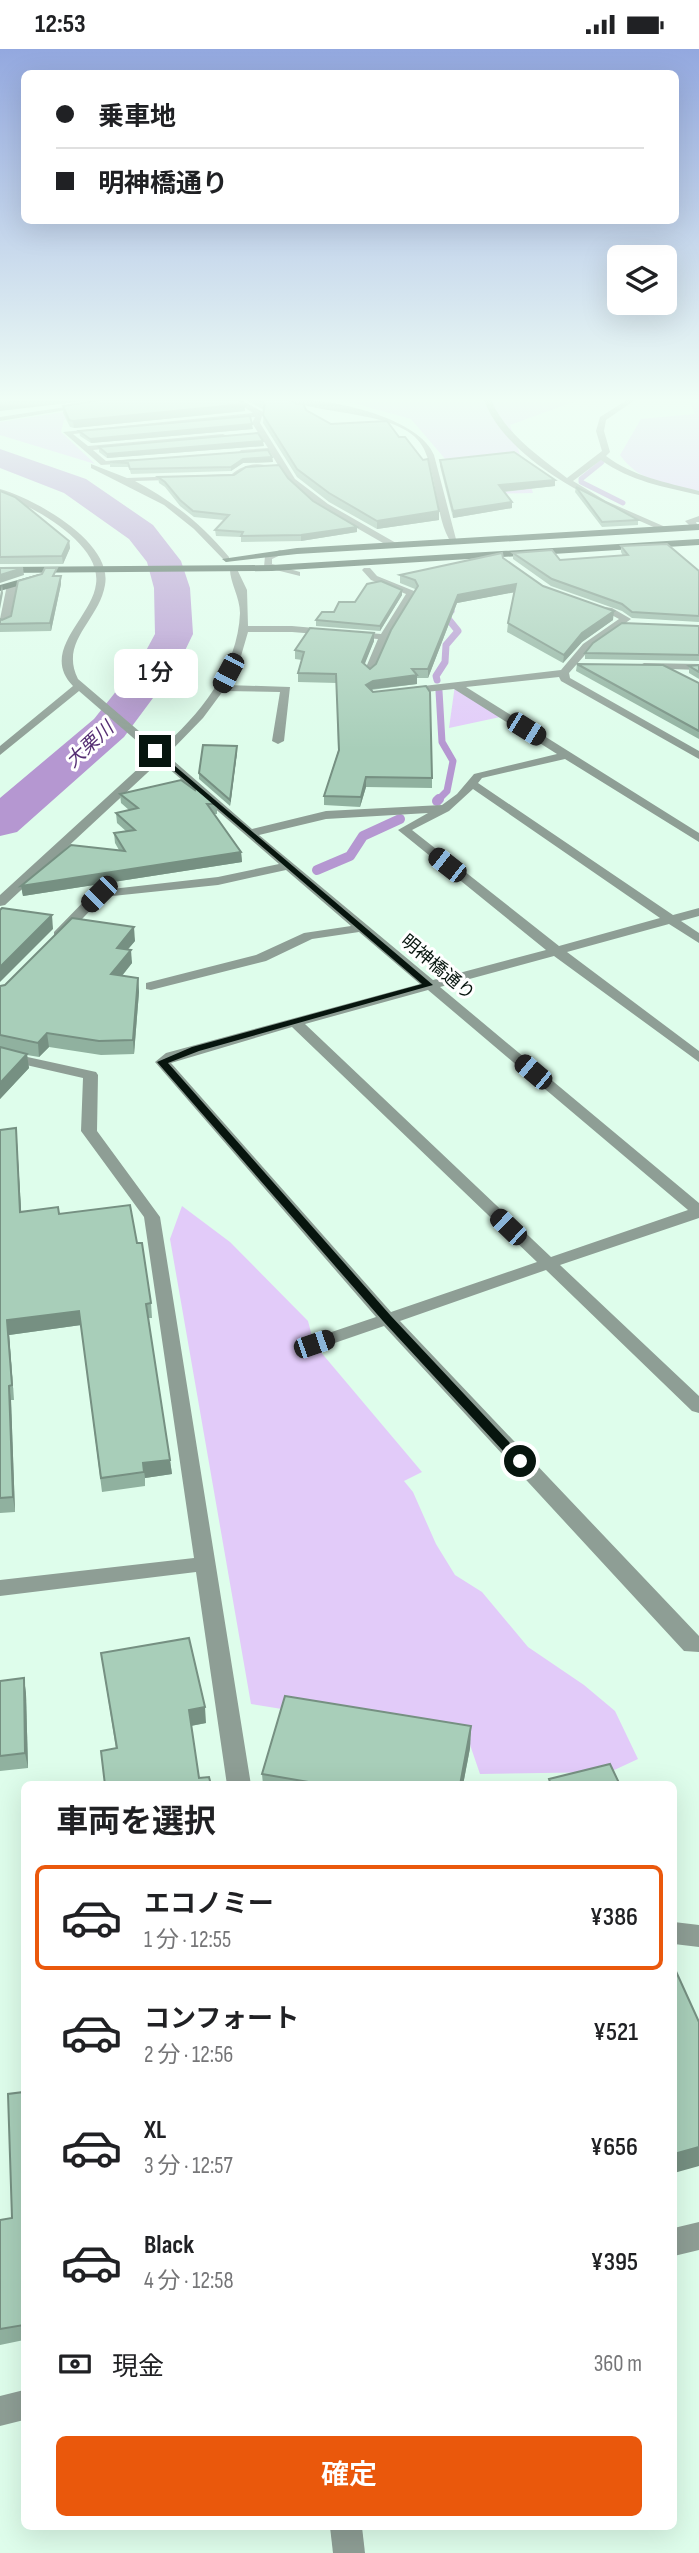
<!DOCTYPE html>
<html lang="ja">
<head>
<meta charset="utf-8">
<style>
	body { margin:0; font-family:"Sofia Sans Condensed","Noto Sans JP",sans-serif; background:#f6f6f6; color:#202124; height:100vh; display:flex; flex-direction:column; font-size:26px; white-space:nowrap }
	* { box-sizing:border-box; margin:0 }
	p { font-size:23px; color:#757577 }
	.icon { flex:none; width:38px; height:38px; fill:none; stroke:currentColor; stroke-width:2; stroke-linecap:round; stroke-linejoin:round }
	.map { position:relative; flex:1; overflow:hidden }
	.drawer { position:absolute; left:21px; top:1732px; width:656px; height:749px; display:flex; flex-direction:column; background:#fff; border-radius:10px; box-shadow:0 7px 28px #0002 }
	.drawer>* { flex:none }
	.top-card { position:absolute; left:21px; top:21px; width:658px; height:154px; border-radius:10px; box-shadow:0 7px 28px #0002; display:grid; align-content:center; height:154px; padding:0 35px; background:#fff }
	.tools { position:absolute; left:607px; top:196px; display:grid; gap:14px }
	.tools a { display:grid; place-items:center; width:70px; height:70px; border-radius:10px; background:#fff; box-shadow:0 7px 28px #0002; font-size:35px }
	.end { position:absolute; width:32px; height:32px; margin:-16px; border:9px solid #07150e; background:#fff; box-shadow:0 0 0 4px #fff }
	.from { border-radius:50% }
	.bubble { position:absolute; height:49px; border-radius:10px; background:#fff; box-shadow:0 7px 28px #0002; font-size:23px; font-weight:600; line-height:49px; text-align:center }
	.car { position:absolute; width:21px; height:42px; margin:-21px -10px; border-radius:9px; box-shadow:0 0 5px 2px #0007; background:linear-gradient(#222 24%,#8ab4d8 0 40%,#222 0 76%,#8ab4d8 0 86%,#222 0) }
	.top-card b { display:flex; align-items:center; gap:24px; height:66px; font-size:26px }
	.top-card b+b { border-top:2px solid #e0e0e0 }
	.top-card i { width:18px; height:18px; background:#202124 }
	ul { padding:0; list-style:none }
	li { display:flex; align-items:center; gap:21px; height:105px; margin:0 14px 10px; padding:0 21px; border:4px solid transparent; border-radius:10px }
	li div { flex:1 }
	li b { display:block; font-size:26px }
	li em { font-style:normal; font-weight:600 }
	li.on { border-color:#ea580c }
	li>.icon { width:63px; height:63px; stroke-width:1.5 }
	h2 { padding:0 35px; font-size:32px; line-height:84px }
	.pay { display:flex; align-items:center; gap:18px; height:77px; padding:0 35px; font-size:26px }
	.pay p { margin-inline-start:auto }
	.cta { display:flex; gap:14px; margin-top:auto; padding:14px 35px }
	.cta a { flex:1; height:80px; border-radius:10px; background:#ea580c; color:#fff; font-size:28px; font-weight:600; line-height:80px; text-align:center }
	.status { display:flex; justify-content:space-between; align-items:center; height:49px; padding:0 35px; background:#fff; direction:ltr }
	.status svg { height:19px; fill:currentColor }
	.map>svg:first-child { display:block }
	.green { fill:#e2cbf9 }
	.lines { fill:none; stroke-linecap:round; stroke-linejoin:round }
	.stream-far2 { stroke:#b597d1; stroke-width:5 }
	.stream-far1 { stroke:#b597d1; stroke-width:7 }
	.stream { stroke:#b597d1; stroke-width:10 }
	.river { fill:#b597d1; fill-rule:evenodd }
	.minor { fill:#8e9e95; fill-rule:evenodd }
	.major { fill:#3c5849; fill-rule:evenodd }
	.wall { fill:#90b19f }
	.shaded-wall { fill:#769082 }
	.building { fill:#a8ceb9; stroke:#769082; stroke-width:2 }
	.route { fill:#07150e }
	.labels { text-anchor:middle; stroke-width:6; stroke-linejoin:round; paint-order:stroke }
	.far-street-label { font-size:18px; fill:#07150e; stroke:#fff }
	.far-water-label { font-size:19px; font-style:italic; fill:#562f74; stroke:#fff }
</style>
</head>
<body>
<div class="status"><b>12:53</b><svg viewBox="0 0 49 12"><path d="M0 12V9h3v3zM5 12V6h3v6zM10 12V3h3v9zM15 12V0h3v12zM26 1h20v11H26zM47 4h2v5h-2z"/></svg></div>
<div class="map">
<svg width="699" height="2504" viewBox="0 0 699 2504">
	<rect width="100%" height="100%" fill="#defdeb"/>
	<g class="green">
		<polygon points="140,351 64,371 61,383 95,415 0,386 0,373"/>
		<polygon points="342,351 579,351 510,376 533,444 475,445 411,370"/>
		<path d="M 689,351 L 699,351 L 699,442 C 667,435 640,434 620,406 L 641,370 L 695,365 Z"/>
		<polygon points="455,636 505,667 449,679"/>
		<polygon points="182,1157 230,1193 308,1272 314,1295 422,1423 404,1432 413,1443 436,1495 455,1526 482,1543 528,1598 584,1636 615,1662 638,1710 610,1723 480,1725 468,1690 251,1655 170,1190"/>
	</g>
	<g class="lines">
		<polyline class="stream-far2" points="602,413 581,430 581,433 623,454"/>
		<g class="stream-far1">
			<polyline points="437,631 436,627 445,613 446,596 458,582 445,566 451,562"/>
			<polyline points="437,752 447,742 453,712 442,693 439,642"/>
		</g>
		<g class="stream">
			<polyline points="437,752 439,750"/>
			<polyline points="317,821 350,807 363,787 400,770"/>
		</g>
		<polygon class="river" points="0,400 86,430 153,476 181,512 190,539 193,585 179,614 124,688 17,783 0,787 0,749 94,670 141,611 155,585 154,539 147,513 129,490 64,444 0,419"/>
		<g class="minor">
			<polygon points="112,351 127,351 0,372 0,368"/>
			<polygon points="233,351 241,351 263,363 260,374 295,430 328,455 396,494 396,498 390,498 322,459 289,434 270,403 238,405 241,401 268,399 252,374 255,368 73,385 88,397 223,385 227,387 93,401 106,412 135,410 132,414 101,416 63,383 253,364"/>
			<path d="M 290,351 C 327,348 419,368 434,406 L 457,494 L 451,494 L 446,484 C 435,457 436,426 424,400 C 406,361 322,367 290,351 Z"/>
			<path d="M 484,351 L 491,351 C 505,384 539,408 567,429 L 602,402 L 596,382 L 600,368 L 627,351 L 635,351 L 606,371 L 604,382 L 610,403 L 606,407 C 634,428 665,433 699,442 L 699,446 C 664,438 630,432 601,411 L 573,432 L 606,452 L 670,480 L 663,482 C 605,457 508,415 484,351 Z"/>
			<path d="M 91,415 L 127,429 L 232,425 C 242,416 259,412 271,418 L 245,421 L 234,429 L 135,432 C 172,452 202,475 229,508 L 229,512 L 226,513 L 194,480 L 164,456 L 91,419 Z"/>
			<path d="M 0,440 C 35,450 113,493 105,536 C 99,572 59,592 78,630 L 160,700 C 199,667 238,619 240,564 C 240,548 229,532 230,518 L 236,518 L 247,541 L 248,577 L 292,577 L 381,585 L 406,545 L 371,531 L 362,521 L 364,519 L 370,519 L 377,527 L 414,542 L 416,544 L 389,588 L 374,623 L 369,626 L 364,623 L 378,590 L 292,583 L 248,583 L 241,607 L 227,636 L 290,638 L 284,692 L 278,695 L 272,692 L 280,643 L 223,642 L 203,669 L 167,706 L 252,780 L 326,762 L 442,756 L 457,745 L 474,725 L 557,705 L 454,640 L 406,645 L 401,642 L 406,639 L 561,621 L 583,595 L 619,570 L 606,563 L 589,560 L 589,556 L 612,559 L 631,570 L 591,599 L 569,624 L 570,629 L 699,702 L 699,710 L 561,632 L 559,628 L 466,638 L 699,784 L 699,793 L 565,710 L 482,729 L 478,734 L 673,866 L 699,859 L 699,867 L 681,872 L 699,884 L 699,894 L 669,875 L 567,903 L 699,1002 L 699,1013 L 554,907 L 440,938 L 699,1154 L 699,1169 L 560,1216 L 699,1347 L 699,1364 L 692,1362 L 546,1221 L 400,1272 L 699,1587 L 699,1603 L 684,1602 L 384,1277 L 320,1299 L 308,1299 L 305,1295 L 308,1291 L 376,1268 L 155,1013 L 166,1004 L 420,935 L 359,883 L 312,890 L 266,912 L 151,941 L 146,940 L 146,934 L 256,906 L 304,884 L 351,877 L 286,821 L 218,836 L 103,848 L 64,889 L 54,889 L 54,883 L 94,842 L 218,828 L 279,815 L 160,712 L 5,856 L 0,857 L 0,846 L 153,706 L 79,642 L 0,706 L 0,697 L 73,637 C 39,602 92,569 96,535 C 102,494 32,457 0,445 ZM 473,740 L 660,869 L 559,897 L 412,781 L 449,762 ZM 428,764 L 398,781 L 546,901 L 433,931 L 259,786 L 326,770 ZM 428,941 L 688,1161 L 551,1208 L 305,975 ZM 292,978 L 537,1213 L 391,1263 L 171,1014 Z"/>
			<polygon points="699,467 699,473 696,473 699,480 693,480 685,472"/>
			<polygon points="280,501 287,503 272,510 272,515 300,523 300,527 264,518 265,507"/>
			<polygon points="12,533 17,536 9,574 4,577 0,575 0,570 7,536"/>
			<polygon points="644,614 699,615 699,621 640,619 639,617"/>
			<polygon points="0,1002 96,1023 98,1026 97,1082 160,1168 251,1736 227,1736 196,1523 0,1547 0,1531 194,1509 144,1168 81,1082 83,1029 0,1010"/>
			<polygon points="674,1873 699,1876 699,1898 674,1895"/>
			<polygon points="699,2173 699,2201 674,2207 674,2179"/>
			<polygon points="24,2341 24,2371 0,2377 0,2347"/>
			<polygon points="330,2478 362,2478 365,2504 333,2504"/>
		</g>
		<g class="major">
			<polygon points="699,475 699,481 297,505 226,513 222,510 297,499"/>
			<polygon points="699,490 699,496 272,522 0,524 0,518 272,516"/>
			<polygon points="39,525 44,528 42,530 0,542 0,536"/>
		</g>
	</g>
	<g class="wall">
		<polygon points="246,351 289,351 306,361 439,462 439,471 377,480 329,453 297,428 263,374 264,361"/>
		<polygon points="63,357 245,362 74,379 70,378 63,364"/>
		<polygon points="253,380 91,394 80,387 79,382"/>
		<polygon points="264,397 107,409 99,403 99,398"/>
		<polygon points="272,408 273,413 243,414 231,422 131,425 129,418 110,418 110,413"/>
		<polygon points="440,411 555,437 504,443 512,459 453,469 440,417"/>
		<polygon points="158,428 288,429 313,452 357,478 357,483 301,492 241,493 241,488 216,487 215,481 224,471 194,468 180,457 165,438 159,434"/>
		<polygon points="576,438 638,471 638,476 602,478 575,443"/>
		<polygon points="0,442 69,492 70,499 63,515 0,515"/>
		<polygon points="621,497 699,522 699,573 632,569 622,562 551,537 513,510 513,504 560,511 623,507 621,503"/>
		<polygon points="503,509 543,537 613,571 582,593 563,614 507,583 508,574 514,543 457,554 428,629 417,629 417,635 371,641 432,729 432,739 366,738 360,758 324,756 324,747 338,702 337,634 298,633 298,624 302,611 295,610 295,601 374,584 374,592 364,615 370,620 376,615 416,541 415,540 400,534 400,526"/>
		<polygon points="58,526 58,527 61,527 61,535 51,582 0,583 0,570 2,571 11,567"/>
		<polygon points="402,541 402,546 380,582 316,577 316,571 355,553"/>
		<polygon points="699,577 699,612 585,610 585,604"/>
		<polygon points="577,615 699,634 699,690 576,622"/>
		<polygon points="699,616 699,630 689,624 689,617"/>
		<polygon points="237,703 230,757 199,730 199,724"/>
		<polygon points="195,741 217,755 217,765 214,765 241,803 242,813 23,847 21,837 119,801 115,794 114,784 127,783 117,774 116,764 129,761 121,754 120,745"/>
		<polygon points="135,892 128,900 132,914 122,927 138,929 139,943 134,1005 101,1006 49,998 39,1008 27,1006 29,1019 0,1050 0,937"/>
		<polygon points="16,1079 21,1163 59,1165 137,1194 151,1254 152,1269 148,1269 172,1425 145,1429 145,1437 102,1443 81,1276 9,1286 14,1351 11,1351 15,1463 0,1464 0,1081"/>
		<polygon points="101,1604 206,1674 191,1677 199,1729 211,1736 116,1700"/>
		<polygon points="24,1629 26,1645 28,1719 0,1722 0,1632"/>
		<polygon points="471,1677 470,1699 463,1736 263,1736 262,1725"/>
		<polygon points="24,2043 24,2291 0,2296 0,2171 12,2169"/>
	</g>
	<g class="shaded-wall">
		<polygon points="31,351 94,351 0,362 0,354"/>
		<polygon points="245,355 245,362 74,379 73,372"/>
		<polygon points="252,375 253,380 91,394 90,390"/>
		<polygon points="263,392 264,397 107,409 107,405"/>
		<polygon points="272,408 273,413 243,414 231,422 231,418 243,410"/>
		<polygon points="555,431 555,437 499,443 499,436"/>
		<polygon points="512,453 512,459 453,469 453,462"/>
		<polygon points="439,462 439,471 377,480 377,472"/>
		<polygon points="357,478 357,483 301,492 301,486"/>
		<polygon points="69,492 70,499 63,515 62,507"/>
		<polygon points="23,519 24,526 0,534 0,526"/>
		<polygon points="61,527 61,535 51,582 50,574"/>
		<polygon points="516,535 516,543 457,554 428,629 428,620 458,546"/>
		<polygon points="2,536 3,544 0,560 0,547"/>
		<polygon points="402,541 402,546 380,582 380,577"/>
		<polygon points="614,562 613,571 582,593 563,614 564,606 582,584"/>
		<polygon points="374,584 374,592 362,622 362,613"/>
		<polygon points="417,626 417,635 373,640 366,645 366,636 373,632"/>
		<polygon points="237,697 237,703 230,757 230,751"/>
		<polygon points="366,728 366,738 360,758 361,748"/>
		<polygon points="241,803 242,813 23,847 21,837"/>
		<polygon points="52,866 53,880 0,933 0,918"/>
		<polygon points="134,878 135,892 118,912 117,899"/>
		<polygon points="131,901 132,914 112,939 111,925"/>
		<polygon points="138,929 139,943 134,1005 133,991"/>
		<polygon points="47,984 49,998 39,1008 38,994"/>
		<polygon points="27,1005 29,1019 0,1050 0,1034"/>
		<polygon points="16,1079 17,1093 22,1177 20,1163"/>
		<polygon points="79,1262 81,1276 9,1286 14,1351 7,1271"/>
		<polygon points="9,1337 11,1351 15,1463 13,1448"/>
		<polygon points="170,1411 172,1425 145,1429 143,1414"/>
		<polygon points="24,1629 26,1645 28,1719 25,1704"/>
		<polygon points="205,1658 206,1674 190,1677 189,1661"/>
		<polygon points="471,1677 470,1699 463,1736 460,1736"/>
		<polygon points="699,2098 699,2117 674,2124 674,2105"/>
	</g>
	<g class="building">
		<polygon points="0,351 31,351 0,354"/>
		<polygon points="100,351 239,351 245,355 73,372 69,371 63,357"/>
		<polygon points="258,351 289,351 297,355 303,354 306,361 331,375 387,372 399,388 405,388 423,411 428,410 439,462 377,472 329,444 297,420 263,366 265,354"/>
		<polygon points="250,367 252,375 90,390 79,382"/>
		<polygon points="258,384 263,392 107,405 99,398"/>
		<polygon points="268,401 272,408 243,410 231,418 130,420 128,414 110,413"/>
		<polygon points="514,403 555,431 499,436 512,453 453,462 440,411"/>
		<polygon points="279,416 288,429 313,452 357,478 301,486 241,487 243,483 215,481 229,466 193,462 180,451 165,433 158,428 234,426 246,418"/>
		<polygon points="576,438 613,457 638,471 602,473"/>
		<polygon points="0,442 15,448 69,492 62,507 0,508"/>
		<polygon points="667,495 699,522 699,567 632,563 622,555 552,530 513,504 552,501 560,511 628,506 621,497"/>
		<polygon points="502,504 503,509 543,537 614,562 582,584 564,606 508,574 516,535 458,546 428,620 412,620 417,626 373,632 366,636 373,643 426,637 430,643 432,729 366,728 361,748 324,747 339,701 336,625 298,624 304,603 295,601 310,579 374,584 362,613 370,620 376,615 391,581 418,537 415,531 400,526"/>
		<polygon points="0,519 23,519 0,526"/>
		<polygon points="45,519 57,519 53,527 61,527 50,574 0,575 0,570 2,571 11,567 18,532 42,525"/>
		<polygon points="381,532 402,541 380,577 316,571 322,563 334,563 339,553 355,553 367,535"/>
		<polygon points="622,574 699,577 699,606 585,604 593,594"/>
		<polygon points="577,615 663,616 699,634 699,682"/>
		<polygon points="699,616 699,623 689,617"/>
		<polygon points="203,696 237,697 230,751 199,724"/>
		<polygon points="181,731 195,741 196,737 217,755 207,755 241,803 21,837 71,796 125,802 114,784 135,781 116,764 138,759 120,745"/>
		<polygon points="2,859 52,866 0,918 0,861"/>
		<polygon points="72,869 134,878 117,899 131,901 111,925 138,929 133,991 99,992 47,984 38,994 0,986 0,937 5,936"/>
		<polygon points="0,998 27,1005 0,1034"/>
		<polygon points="16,1079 20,1163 58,1158 59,1165 130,1156 137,1194 142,1194 151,1254 146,1255 170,1411 143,1414 144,1423 101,1429 79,1262 7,1271 12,1336 9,1337 13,1448 0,1449 0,1081"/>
		<polygon points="189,1589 205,1658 189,1661 199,1729 209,1728 211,1736 105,1736 101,1702 117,1699 101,1604"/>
		<polygon points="24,1629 25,1704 0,1707 0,1632"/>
		<polygon points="285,1647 471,1677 460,1736 326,1736 262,1725"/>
		<polygon points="610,1715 620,1736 551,1736 549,1730"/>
		<polygon points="674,1918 699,1973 699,2098 674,2105"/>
		<polygon points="24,2043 24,2276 0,2280 0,2171 12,2169 8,2045"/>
	</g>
	<linearGradient id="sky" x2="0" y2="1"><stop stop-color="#93a8df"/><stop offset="0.5" stop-color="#f0fef6"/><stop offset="1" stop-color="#f0fef6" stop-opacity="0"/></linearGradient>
	<rect width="699" height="701" fill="url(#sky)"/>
	<polygon class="route" points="155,700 433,936 199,1002 168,1014 391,1267 524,1409 524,1415 515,1415 383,1272 157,1013 192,998 422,935 152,703"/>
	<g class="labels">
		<g class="far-street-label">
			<text transform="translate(438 918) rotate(40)" y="6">明神橋通り</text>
		</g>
		<g class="far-water-label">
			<text transform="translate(89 695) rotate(-43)" y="7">大栗川</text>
		</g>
	</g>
</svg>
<div class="tools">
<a><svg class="icon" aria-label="layers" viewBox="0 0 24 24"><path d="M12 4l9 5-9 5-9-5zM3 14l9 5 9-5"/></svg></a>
</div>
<i class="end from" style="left:520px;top:1412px"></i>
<i class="end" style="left:155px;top:702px"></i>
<div class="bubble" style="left:114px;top:600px;width:84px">1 分</div>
<i class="car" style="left:228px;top:624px;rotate:208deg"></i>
<i class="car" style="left:526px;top:680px;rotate:122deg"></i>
<i class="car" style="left:447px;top:816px;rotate:308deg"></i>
<i class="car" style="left:99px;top:845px;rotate:225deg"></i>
<i class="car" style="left:533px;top:1023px;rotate:310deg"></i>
<i class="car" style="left:508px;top:1178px;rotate:314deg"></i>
<i class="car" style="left:314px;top:1295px;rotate:71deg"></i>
<div class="top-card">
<b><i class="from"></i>乗車地</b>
<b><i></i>明神橋通り</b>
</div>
<section class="drawer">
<h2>車両を選択</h2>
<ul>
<li class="on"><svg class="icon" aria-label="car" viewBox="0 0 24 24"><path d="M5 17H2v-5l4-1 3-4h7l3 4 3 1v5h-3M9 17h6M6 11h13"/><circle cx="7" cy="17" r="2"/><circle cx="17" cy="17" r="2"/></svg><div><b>エコノミー</b><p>1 分 · 12:55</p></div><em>¥386</em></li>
<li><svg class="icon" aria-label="car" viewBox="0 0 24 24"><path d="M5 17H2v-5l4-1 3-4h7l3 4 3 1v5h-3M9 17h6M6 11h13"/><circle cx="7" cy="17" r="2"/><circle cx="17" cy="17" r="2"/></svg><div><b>コンフォート</b><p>2 分 · 12:56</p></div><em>¥521</em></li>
<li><svg class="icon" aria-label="car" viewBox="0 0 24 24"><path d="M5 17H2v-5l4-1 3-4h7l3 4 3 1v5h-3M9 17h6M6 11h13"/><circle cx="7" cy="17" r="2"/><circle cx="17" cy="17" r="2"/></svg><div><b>XL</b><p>3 分 · 12:57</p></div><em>¥656</em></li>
<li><svg class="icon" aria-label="car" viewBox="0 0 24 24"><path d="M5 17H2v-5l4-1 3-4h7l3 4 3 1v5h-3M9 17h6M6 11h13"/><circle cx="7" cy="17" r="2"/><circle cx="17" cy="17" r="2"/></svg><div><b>Black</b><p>4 分 · 12:58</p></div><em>¥395</em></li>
</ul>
<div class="pay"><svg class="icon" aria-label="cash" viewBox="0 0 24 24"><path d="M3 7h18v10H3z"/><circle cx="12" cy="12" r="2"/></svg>現金<p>360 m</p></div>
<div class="cta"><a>確定</a></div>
</section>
</div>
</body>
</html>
